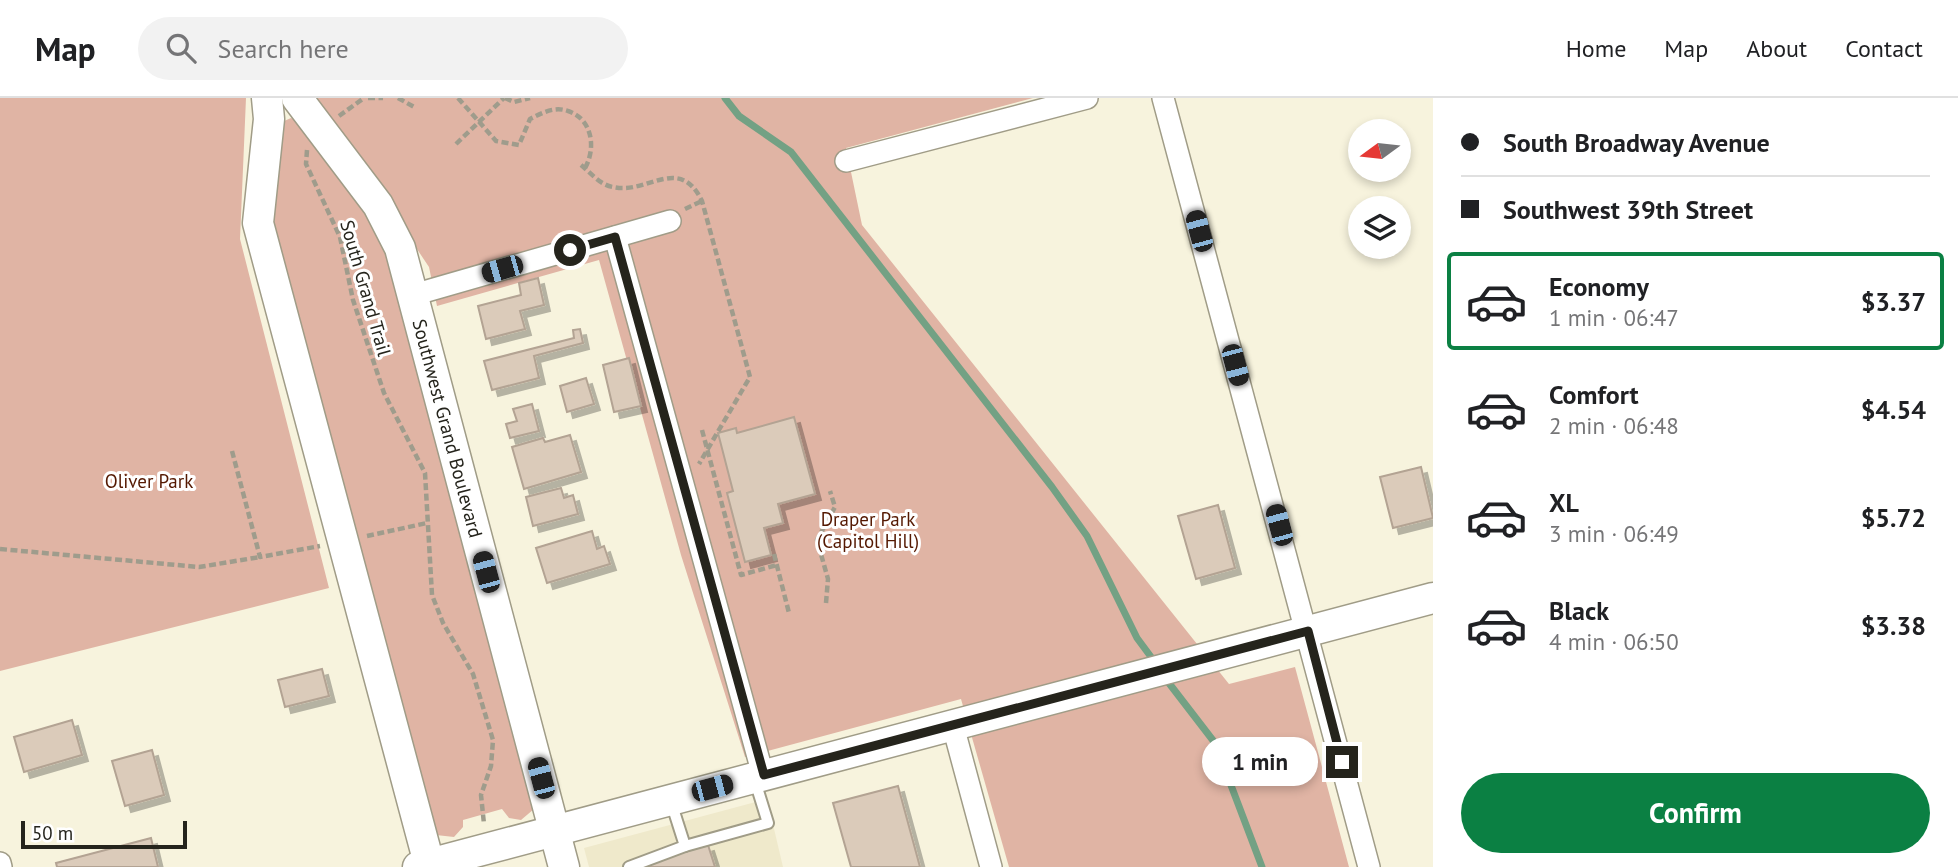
<!DOCTYPE html>
<html lang="en">
<head>
<meta charset="utf-8">
<style>
	body { margin:0; font-family:"PT Sans",sans-serif; background:#f2f2f2; color:#202124; height:100vh; display:flex; flex-direction:column; font-size:26px; white-space:nowrap }
	* { box-sizing:border-box; margin:0 }
	p { font-size:23px; color:#757577 }
	.icon { flex:none; width:38px; height:38px; fill:none; stroke:currentColor; stroke-width:2; stroke-linecap:round; stroke-linejoin:round }
	.map { position:relative; flex:1; overflow:hidden }
	.drawer { display:flex; flex-direction:column; background:#fff; width:525px }
	.drawer>* { flex:none }
	.top-card { display:grid; align-content:center; height:154px; padding:0 28px; background:#fff }
	.needle { width:46px; rotate:255deg }
	.controls { position:absolute; left:1348px; top:21px; display:grid; gap:14px }
	.controls a { display:grid; place-items:center; width:63px; height:63px; border-radius:50%; background:#fff; box-shadow:0 4px 10px #0003; font-size:35px }
	.scale { position:absolute; left:21px; bottom:18px; width:166px; box-sizing:border-box; padding-left:7px; border:4px solid #25241c; border-top:0; font-size:19px; line-height:24px; white-space:nowrap; color:#25241c; -webkit-text-stroke:5px #fff; paint-order:stroke }
	.end { position:absolute; width:32px; height:32px; margin:-16px; border:9px solid #25241c; background:#fff; box-shadow:0 0 0 4px #fff }
	.from { border-radius:50% }
	.bubble { position:absolute; height:49px; border-radius:24px; background:#fff; box-shadow:0 4px 10px #0003; font-size:23px; font-weight:700; line-height:49px; text-align:center }
	.car { position:absolute; width:21px; height:42px; margin:-21px -10px; border-radius:9px; box-shadow:0 0 5px 2px #0007; background:linear-gradient(#222 24%,#8ab4d8 0 40%,#222 0 76%,#8ab4d8 0 86%,#222 0) }
	.top-card b { display:flex; align-items:center; gap:24px; height:66px; font-size:26px }
	.top-card b+b { border-top:2px solid #e0e0e0 }
	.top-card i { width:18px; height:18px; background:#202124 }
	ul { padding:0; list-style:none }
	li { display:flex; align-items:center; gap:21px; height:98px; margin:0 14px 10px; padding:0 14px; border:4px solid transparent; border-radius:7px }
	li div { flex:1 }
	li b { display:block; font-size:26px }
	li em { font-style:normal; font-weight:700 }
	li.on { border-color:#0b8043 }
	li>.icon { width:63px; height:63px; stroke-width:1.5 }
	.cta { display:flex; gap:14px; margin-top:auto; padding:14px 28px }
	.cta a { flex:1; height:80px; border-radius:42px; background:#0b8043; color:#fff; font-size:28px; font-weight:700; line-height:80px; text-align:center }
	header { display:flex; align-items:center; gap:42px; box-sizing:border-box; height:98px; padding:0 35px; background:#fff; border-bottom:2px solid #e0e0e0 }
	header strong { font-size:33px }
	nav { display:flex; gap:38px; margin-inline-start:auto; font-size:24px }
	.search { width:490px; height:63px; background:#f2f2f2; display:flex; align-items:center; gap:18px; box-sizing:border-box; padding:0 24px; border-radius:38px; color:#757577; font-size:26px }
	main { display:flex; flex:1; min-height:0 }
	.map>svg:first-child { display:block }
	.built { fill:#efe9cb }
	.green { fill:#e0b4a4 }
	.lines { fill:none; stroke-linecap:round; stroke-linejoin:round }
	.stream { stroke:#73a184; stroke-width:7 }
	.building { fill:#dbcbba; stroke:#b3a393; stroke-width:2; filter:url(#shadow) }
	.lane-casing { stroke:#a09c87; stroke-width:14 }
	.street-casing { stroke:#a09c87; stroke-width:24 }
	.secondary-casing { stroke:#a09c87; stroke-width:33 }
	.path { stroke:#9f9c8c; stroke-width:4.5; stroke-dasharray:7 3.5; stroke-linecap:butt }
	.lane { stroke:#fff; stroke-width:10 }
	.street { stroke:#fff; stroke-width:21 }
	.secondary { stroke:#fff; stroke-width:30 }
	.route { stroke:#25241c; stroke-width:9 }
	.labels { text-anchor:middle; stroke-width:6; stroke-linejoin:round; paint-order:stroke }
	.street-label { font-size:19px; fill:#25241c; stroke:#fff }
	.park-label { font-size:19px; fill:#551902; stroke:#fff }
</style>
</head>
<body>
<header>
<strong>Map</strong>
<div class="search"><svg class="icon" aria-label="search" viewBox="0 0 24 24"><circle cx="10" cy="10" r="6"/><path d="M15 15l6 6"/></svg>Search here</div>
<nav><a>Home</a><a>Map</a><a>About</a><a>Contact</a></nav>
</header>
<main>
<div class="map">
<svg width="1433" height="769" viewBox="0 0 1433 769">
	<defs>
		<filter id="shadow"><feDropShadow dx="6" dy="6" stdDeviation="0" flood-color="#0004"/></filter>
	</defs>
	<rect width="100%" height="100%" fill="#f7f3dd"/>
	<polygon class="built" points="767,701 783,769 589,769 584,750"/>
	<g class="green">
		<polygon points="0,0 246,0 240,141 329,490 0,573"/>
		<polygon points="316,0 1033,0 846,50 862,127 1229,586 1295,569 1349,769 1009,769 961,601 745,659 681,457 599,162 437,208 429,169"/>
		<polygon points="291,20 297,23 369,114 390,158 534,711 521,722 509,720 502,711 463,722 463,729 454,739 436,737 271,130 282,24"/>
	</g>
	<g class="lines">
		<g class="stream">
			<polyline points="725,0 739,18 791,54 1052,389 1087,438 1137,540 1157,567"/>
			<polyline points="1165,580 1215,645 1262,769"/>
		</g>
	</g>
	<g class="building">
		<polygon points="538,180 544,207 520,213 525,231 486,241 478,208 521,197 519,185"/>
		<polygon points="580,231 583,245 534,258 539,280 492,292 484,263 574,240 573,232"/>
		<polygon points="629,260 641,308 614,314 603,267"/>
		<polygon points="586,280 594,306 567,314 560,288"/>
		<polygon points="532,306 539,333 510,340 506,326 517,323 513,311"/>
		<polygon points="794,319 815,396 778,406 783,425 764,430 771,457 745,464 727,395 733,393 718,335 736,330 737,335"/>
		<polygon points="570,337 581,374 524,391 512,349 543,340 545,344"/>
		<polygon points="1421,369 1433,420 1393,430 1380,379"/>
		<polygon points="561,390 564,400 573,397 578,416 533,428 526,399"/>
		<polygon points="1218,407 1235,470 1196,481 1178,418"/>
		<polygon points="592,433 597,451 604,448 610,466 547,485 536,450"/>
		<polygon points="322,571 329,598 285,609 278,582"/>
		<polygon points="72,622 82,657 24,674 14,639"/>
		<polygon points="152,652 164,697 125,708 112,663"/>
		<polygon points="898,688 920,769 851,769 833,705"/>
		<polygon points="151,740 158,769 57,769 56,765"/>
		<polygon points="708,747 715,769 632,769"/>
	</g>
	<g class="lines">
		<defs>
			<g id="lane">
				<polyline points="685,748 768,725 755,683"/>
				<polyline points="629,769 685,748 671,704"/>
			</g>
			<g id="street">
				<polyline points="1163,0 1369,769"/>
				<polyline points="846,63 1087,0"/>
				<polyline points="615,139 763,677"/>
				<polyline points="413,197 670,123"/>
				<polyline points="953,628 991,769"/>
				<polyline points="0,765 1,769"/>
			</g>
			<g id="secondary">
				<polyline points="267,0 269,21 258,125 430,769"/>
				<path id="s1" d="M 297,0 L 378,107 L 400,150 L 564,769"/>
				<polyline points="418,769 1433,500"/>
			</g>
		</defs>
		<use href="#lane" class="lane-casing"/>
		<use href="#street" class="street-casing"/>
		<use href="#secondary" class="secondary-casing"/>
		<g class="path">
			<polyline points="368,0 383,0"/>
			<polyline points="398,0 416,10"/>
			<path d="M 458,0 L 496,43 L 519,47 L 530,21 C 542,15 554,8 568,13 C 593,21 596,51 585,70"/>
			<polyline points="505,0 514,4 530,0"/>
			<polyline points="339,18 364,0"/>
			<polyline points="456,46 504,0"/>
			<polyline points="307,52 306,66 340,139 353,202 384,295 425,375 432,497 443,525 473,576 493,642 491,668 481,697 484,726"/>
			<path d="M 581,67 C 591,75 600,87 613,89 C 648,97 679,56 702,103 L 750,279 L 699,366"/>
			<polyline points="685,111 702,103"/>
			<polyline points="702,332 741,477 777,467"/>
			<polyline points="232,353 260,459 320,448"/>
			<polyline points="367,438 427,425"/>
			<polyline points="0,451 199,469 260,459"/>
			<polyline points="774,456 789,515"/>
			<polyline points="826,505 828,481 817,442 835,409 830,393"/>
		</g>
		<use href="#lane" class="lane"/>
		<use href="#street" class="street"/>
		<use href="#secondary" class="secondary"/>
	</g>
	<g class="lines">
		<polyline class="route" points="570,152 615,139 764,677 1308,533 1342,664"/>
	</g>
	<g class="labels">
		<g class="street-label">
			<text transform="translate(366 190) rotate(74)" y="7">South Grand Trail</text>
			<text dy="7" stroke="none"><textPath href="#s1" startOffset="369">Southwest Grand Boulevard</textPath></text>
		</g>
		<g class="park-label">
			<text x="149" y="390">Oliver Park</text>
			<text x="868" y="428">Draper Park<tspan x="868" dy="22">(Capitol Hill)</tspan></text>
		</g>
	</g>
</svg>
<div class="controls">
<a><svg class="needle" viewBox="-14 -14 28 28"><path d="M0-13l5 13h-10z" fill="#e53935"/><path d="M0 13l5-13h-10z" fill="#757577"/></svg></a>
<a><svg class="icon" aria-label="layers" viewBox="0 0 24 24"><path d="M12 4l9 5-9 5-9-5zM3 14l9 5 9-5"/></svg></a>
</div>
<div class="scale">50 m</div>
<i class="end from" style="left:570px;top:152px"></i>
<i class="end" style="left:1342px;top:664px"></i>
<div class="bubble" style="left:1202px;top:639px;width:116px">1 min</div>
<i class="car" style="left:1199px;top:133px;rotate:345deg"></i>
<i class="car" style="left:502px;top:171px;rotate:254deg"></i>
<i class="car" style="left:1235px;top:267px;rotate:165deg"></i>
<i class="car" style="left:1279px;top:427px;rotate:345deg"></i>
<i class="car" style="left:486px;top:474px;rotate:345deg"></i>
<i class="car" style="left:541px;top:680px;rotate:345deg"></i>
<i class="car" style="left:712px;top:690px;rotate:75deg"></i>
</div>
<section class="drawer">
<div class="top-card">
<b><i class="from"></i>South Broadway Avenue</b>
<b><i></i>Southwest 39th Street</b>
</div>
<ul>
<li class="on"><svg class="icon" aria-label="car" viewBox="0 0 24 24"><path d="M5 17H2v-5l4-1 3-4h7l3 4 3 1v5h-3M9 17h6M6 11h13"/><circle cx="7" cy="17" r="2"/><circle cx="17" cy="17" r="2"/></svg><div><b>Economy</b><p>1 min · 06:47</p></div><em>$3.37</em></li>
<li><svg class="icon" aria-label="car" viewBox="0 0 24 24"><path d="M5 17H2v-5l4-1 3-4h7l3 4 3 1v5h-3M9 17h6M6 11h13"/><circle cx="7" cy="17" r="2"/><circle cx="17" cy="17" r="2"/></svg><div><b>Comfort</b><p>2 min · 06:48</p></div><em>$4.54</em></li>
<li><svg class="icon" aria-label="car" viewBox="0 0 24 24"><path d="M5 17H2v-5l4-1 3-4h7l3 4 3 1v5h-3M9 17h6M6 11h13"/><circle cx="7" cy="17" r="2"/><circle cx="17" cy="17" r="2"/></svg><div><b>XL</b><p>3 min · 06:49</p></div><em>$5.72</em></li>
<li><svg class="icon" aria-label="car" viewBox="0 0 24 24"><path d="M5 17H2v-5l4-1 3-4h7l3 4 3 1v5h-3M9 17h6M6 11h13"/><circle cx="7" cy="17" r="2"/><circle cx="17" cy="17" r="2"/></svg><div><b>Black</b><p>4 min · 06:50</p></div><em>$3.38</em></li>
</ul>
<div class="cta"><a>Confirm</a></div>
</section>
</main>
</body>
</html>
